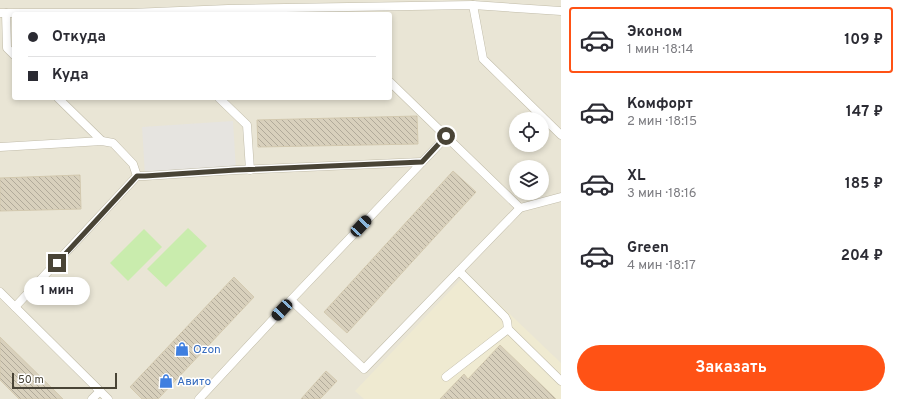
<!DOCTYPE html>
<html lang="ru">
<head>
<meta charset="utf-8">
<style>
	body { margin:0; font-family:Overpass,sans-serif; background:#f2f2f3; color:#2b2b33; height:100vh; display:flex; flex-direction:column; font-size:15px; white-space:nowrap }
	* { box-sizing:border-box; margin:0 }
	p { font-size:13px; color:#7c7c81 }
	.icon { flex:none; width:22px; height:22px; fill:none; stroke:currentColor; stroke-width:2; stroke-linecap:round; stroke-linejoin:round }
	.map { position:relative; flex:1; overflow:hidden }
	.details { display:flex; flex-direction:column; background:#fff; width:340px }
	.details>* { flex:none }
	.hud { position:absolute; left:12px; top:12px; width:380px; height:88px; border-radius:4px; box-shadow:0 2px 6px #0003; display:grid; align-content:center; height:88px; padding:0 16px; background:#fff }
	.tools { position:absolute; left:509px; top:112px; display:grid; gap:8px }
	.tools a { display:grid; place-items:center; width:40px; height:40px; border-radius:50%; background:#fff; box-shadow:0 2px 6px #0003; font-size:20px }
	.scale { position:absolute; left:12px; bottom:10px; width:105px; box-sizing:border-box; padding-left:4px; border:2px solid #494436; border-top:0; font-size:11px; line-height:14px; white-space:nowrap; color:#494436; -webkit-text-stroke:3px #fff; paint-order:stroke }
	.end { position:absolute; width:18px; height:18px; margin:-9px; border:5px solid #494436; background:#fff; box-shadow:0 0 0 2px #fff }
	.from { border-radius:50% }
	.bubble { position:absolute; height:28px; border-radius:14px; background:#fff; box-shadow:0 2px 6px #0003; font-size:13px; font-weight:700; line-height:28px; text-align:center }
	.car { position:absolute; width:12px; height:24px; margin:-12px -6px; border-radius:5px; box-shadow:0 0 3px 1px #0007; background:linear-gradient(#222 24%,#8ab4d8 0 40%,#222 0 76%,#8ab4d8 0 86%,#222 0) }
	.hud b { display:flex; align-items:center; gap:14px; height:38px; font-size:15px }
	.hud b+b { border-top:1px solid #e1e1e2 }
	.hud i { width:10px; height:10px; background:#2b2b33 }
	ul { padding:7px 0 0; list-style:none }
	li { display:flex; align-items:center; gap:12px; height:66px; margin:0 8px 6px; padding:0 8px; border:2px solid transparent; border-radius:4px }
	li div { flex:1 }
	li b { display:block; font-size:15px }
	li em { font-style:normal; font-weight:700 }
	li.selected { border-color:#ff5215 }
	li>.icon { width:36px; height:36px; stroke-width:1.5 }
	.button { display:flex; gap:8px; margin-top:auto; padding:8px 16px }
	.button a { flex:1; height:46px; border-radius:24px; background:#ff5215; color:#fff; font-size:16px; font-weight:700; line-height:46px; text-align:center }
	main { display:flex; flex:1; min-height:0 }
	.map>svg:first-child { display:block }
	.residential { fill:#e9e5d5; fill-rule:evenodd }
	.education { fill:#efead1 }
	.park { fill:#c9ecad }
	.parking { fill:#e6e4e0 }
	.building { fill:url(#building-back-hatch); stroke:#d3c9af }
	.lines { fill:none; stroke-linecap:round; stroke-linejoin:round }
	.lane-casing { stroke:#c1bca9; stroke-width:9 }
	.lane { stroke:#fff; stroke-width:8 }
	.route { stroke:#494436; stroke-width:5 }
	.labels { text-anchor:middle; stroke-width:3; stroke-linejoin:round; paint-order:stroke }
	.shop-label { font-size:12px; fill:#366cbe; stroke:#fff; text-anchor:start }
</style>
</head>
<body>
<main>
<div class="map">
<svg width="561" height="399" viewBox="0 0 561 399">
	<defs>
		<pattern id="building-back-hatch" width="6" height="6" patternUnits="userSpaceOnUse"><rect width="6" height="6" fill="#d8d0bc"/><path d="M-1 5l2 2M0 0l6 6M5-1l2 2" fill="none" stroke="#b1aa9a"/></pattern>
	</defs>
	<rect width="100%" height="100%" fill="#f5f3e8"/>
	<path class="residential" d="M 0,0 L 561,0 L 561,399 L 0,399 ZM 14,14 L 390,14 L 390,98 L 14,98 ZM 516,119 L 542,119 L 542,145 L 516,145 ZM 516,167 L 542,167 L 542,193 L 516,193 Z"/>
	<polygon class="education" points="467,273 561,363 561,399 364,399 355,391"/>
	<g class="park">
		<polygon points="188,228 207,246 166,287 147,269"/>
		<polygon points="144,229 162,247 128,281 110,263"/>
	</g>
	<polygon class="parking" points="233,121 236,170 145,176 142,127"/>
	<g class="building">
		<polygon points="417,116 418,144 258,147 257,120"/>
		<polygon points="453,171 476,192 347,333 324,312"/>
		<polygon points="80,175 81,209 0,211 0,178"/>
		<polygon points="234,277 254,297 158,399 142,399 130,387"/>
		<polygon points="0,337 63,399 19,399 0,380"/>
		<polygon points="500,345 556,399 440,399 464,374 468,379"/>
		<polygon points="326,371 337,381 320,399 301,399"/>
	</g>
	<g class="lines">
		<defs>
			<g id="lane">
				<polyline points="473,5 483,59 561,135"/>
				<polyline points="0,13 131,13 228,9 473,5 561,11"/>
				<polyline points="6,13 7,48 14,55"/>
				<polyline points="390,82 520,208"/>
				<polyline points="58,98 102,141"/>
				<polyline points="219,98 247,125 250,170"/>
				<polyline points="446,137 291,300 364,369 520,208 561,197"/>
				<polyline points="0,147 102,141 113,143 133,164 137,176 15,307"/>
				<polyline points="137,176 145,176 236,170 422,162"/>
				<polyline points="459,271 505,317 507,321 508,329 561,381"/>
				<polyline points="0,292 108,399"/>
				<polyline points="446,377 508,329"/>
				<polyline points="92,399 100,391"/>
				<polyline points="199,399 291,300"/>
			</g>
		</defs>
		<use href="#lane" class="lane-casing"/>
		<use href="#lane" class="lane"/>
	</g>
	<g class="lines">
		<polyline class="route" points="57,263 137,176 145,176 236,170 422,162 446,136"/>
	</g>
	<defs>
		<symbol id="shop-bare" viewBox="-9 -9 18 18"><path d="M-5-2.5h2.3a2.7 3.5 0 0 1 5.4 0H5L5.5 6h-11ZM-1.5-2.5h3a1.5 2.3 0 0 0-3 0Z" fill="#3f7fe0" stroke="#fff" stroke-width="2.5" paint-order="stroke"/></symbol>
	</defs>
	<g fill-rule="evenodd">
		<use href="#shop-bare" x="172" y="339" width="20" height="20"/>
		<use href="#shop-bare" x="156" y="371" width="20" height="20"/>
	</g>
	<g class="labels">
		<g class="shop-label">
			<text x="193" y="353">Ozon</text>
			<text x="177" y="385">Авито</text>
		</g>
	</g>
</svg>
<div class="tools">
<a><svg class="icon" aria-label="locate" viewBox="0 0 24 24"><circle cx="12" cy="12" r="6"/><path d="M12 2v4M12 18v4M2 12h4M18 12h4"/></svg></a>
<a><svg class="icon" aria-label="layers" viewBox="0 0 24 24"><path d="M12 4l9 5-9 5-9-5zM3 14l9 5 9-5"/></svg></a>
</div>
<div class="scale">50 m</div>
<i class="end from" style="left:446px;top:136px"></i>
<i class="end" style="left:57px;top:263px"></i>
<div class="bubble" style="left:24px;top:277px;width:66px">1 мин</div>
<i class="car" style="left:361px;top:226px;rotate:43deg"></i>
<i class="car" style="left:282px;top:310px;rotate:223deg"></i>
<div class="hud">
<b><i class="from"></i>Откуда</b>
<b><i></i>Куда</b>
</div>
</div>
<section class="details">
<ul>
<li class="selected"><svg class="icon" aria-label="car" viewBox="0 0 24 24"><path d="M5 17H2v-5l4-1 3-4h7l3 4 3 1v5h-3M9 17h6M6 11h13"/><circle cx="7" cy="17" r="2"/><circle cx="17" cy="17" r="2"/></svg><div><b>Эконом</b><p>1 мин · 18:14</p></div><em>109 ₽</em></li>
<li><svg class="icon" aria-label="car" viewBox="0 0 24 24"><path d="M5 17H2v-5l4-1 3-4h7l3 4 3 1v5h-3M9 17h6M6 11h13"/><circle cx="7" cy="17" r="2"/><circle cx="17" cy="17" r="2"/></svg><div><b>Комфорт</b><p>2 мин · 18:15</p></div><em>147 ₽</em></li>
<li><svg class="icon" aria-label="car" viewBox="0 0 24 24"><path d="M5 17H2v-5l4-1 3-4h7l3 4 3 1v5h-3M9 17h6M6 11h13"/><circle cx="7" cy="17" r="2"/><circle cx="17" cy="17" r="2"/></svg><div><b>XL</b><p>3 мин · 18:16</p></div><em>185 ₽</em></li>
<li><svg class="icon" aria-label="car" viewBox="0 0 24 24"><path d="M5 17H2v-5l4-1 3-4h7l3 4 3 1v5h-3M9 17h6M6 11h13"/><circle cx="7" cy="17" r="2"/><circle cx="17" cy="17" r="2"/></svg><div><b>Green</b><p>4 мин · 18:17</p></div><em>204 ₽</em></li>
</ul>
<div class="button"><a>Заказать</a></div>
</section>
</main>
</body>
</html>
